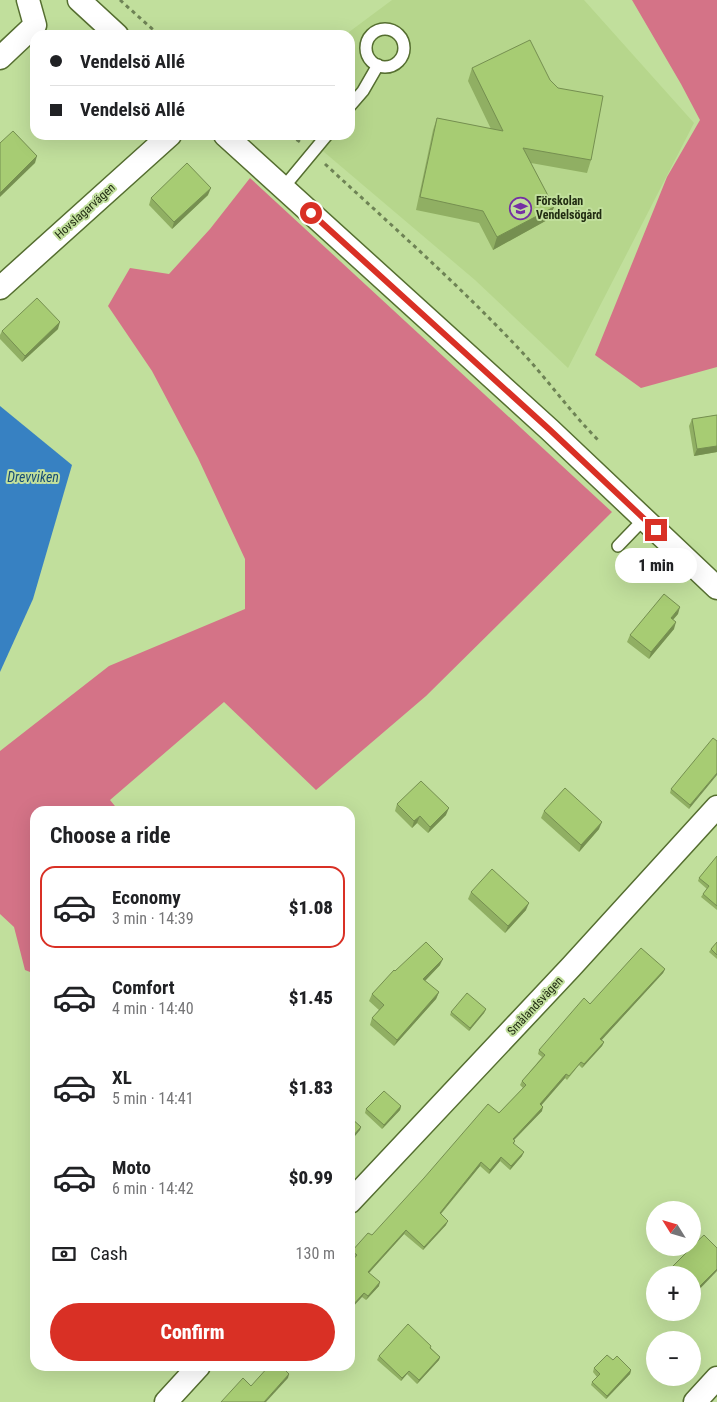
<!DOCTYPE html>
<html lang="en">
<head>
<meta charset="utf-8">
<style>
	body { margin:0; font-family:"Roboto Condensed",sans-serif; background:#f6f6f6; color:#202124; height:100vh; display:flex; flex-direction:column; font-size:19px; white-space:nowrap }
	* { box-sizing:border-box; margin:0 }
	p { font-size:16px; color:#757577 }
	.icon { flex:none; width:28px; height:28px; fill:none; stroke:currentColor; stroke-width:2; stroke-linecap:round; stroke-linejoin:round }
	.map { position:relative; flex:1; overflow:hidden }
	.drawer { position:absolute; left:30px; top:806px; width:325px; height:565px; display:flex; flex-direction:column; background:#fff; border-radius:15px; box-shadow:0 5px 20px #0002 }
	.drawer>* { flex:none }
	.guide { position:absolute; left:30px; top:30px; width:325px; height:110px; border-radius:15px; box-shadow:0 5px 20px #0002; display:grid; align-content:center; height:110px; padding:0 20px; background:#fff }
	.needle { width:32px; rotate:307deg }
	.controls { position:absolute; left:646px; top:1201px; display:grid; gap:10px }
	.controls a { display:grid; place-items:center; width:55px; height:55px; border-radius:50%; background:#fff; box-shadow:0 5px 20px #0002; font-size:25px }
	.end { position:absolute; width:22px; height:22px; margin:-11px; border:6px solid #d93025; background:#fff; box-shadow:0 0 0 2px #fff }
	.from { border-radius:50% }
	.bubble { position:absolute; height:35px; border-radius:18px; background:#fff; box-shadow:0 5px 20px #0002; font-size:16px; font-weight:800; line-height:35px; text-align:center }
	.guide b { display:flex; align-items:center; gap:18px; height:48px; font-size:19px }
	.guide b+b { border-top:1px solid #e0e0e0 }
	.guide i { width:12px; height:12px; background:#202124 }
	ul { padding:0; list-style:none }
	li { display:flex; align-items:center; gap:15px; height:82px; margin:0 10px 8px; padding:0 10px; border:2px solid transparent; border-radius:15px }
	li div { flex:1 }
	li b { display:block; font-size:19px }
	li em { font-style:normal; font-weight:800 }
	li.active { border-color:#d93025 }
	li>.icon { width:45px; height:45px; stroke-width:1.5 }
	h2 { padding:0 20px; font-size:22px; line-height:60px }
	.pay { display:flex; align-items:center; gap:12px; height:55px; padding:0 20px; font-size:19px }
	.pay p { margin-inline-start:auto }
	.action { display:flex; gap:10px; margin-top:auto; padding:10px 20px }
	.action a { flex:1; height:58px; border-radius:30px; background:#d93025; color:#fff; font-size:20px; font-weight:800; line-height:58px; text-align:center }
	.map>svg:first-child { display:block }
	.built { fill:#b6d68c }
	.forest { fill:#d47387 }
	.water { fill:#3781c2 }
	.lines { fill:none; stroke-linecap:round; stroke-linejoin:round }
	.lane-casing { stroke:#556e30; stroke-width:14 }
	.street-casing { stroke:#556e30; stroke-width:25 }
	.path { stroke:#6e8355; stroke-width:3; stroke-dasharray:4 4; stroke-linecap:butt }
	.lane { stroke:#fff; stroke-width:11 }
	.street { stroke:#fff; stroke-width:22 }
	.wall { fill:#90af63 }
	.shaded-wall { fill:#758f50 }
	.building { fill:#a7cc73; stroke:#758f50 }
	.route { stroke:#d93025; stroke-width:6 }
	.labels { text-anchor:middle; stroke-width:4; stroke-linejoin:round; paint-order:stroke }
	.poi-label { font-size:12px; font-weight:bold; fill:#212c12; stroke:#c1df9c; text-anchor:start }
	.street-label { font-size:12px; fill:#212c12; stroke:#c1df9c }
	.water-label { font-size:14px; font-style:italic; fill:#154b76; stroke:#c1df9c }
</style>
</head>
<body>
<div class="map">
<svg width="717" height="1402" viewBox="0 0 717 1402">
	<rect width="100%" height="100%" fill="#c1df9c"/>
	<polygon class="built" points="392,0 584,0 694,123 568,368 475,280 304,135 350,135 350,35 345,35"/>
	<g class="forest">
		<polygon points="632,0 717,0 717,367 641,388 595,355 667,177 700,120 681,84"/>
		<polygon points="250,178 612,512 426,696 316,790 224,702 110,800 119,811 35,811 35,974 25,970 14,927 0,914 0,751 109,666 245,609 245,559 198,458 152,371 108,306 130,268 169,274 210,229"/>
	</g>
	<polygon class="water" points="0,406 72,465 33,599 0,672"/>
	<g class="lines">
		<defs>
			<g id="lane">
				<circle cx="385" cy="48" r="19"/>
				<polyline points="350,106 363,91 378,65"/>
				<polyline points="283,188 327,135"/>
				<polyline points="618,546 644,519"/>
			</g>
			<g id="street">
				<polyline points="79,0 117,35"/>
				<polyline points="0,58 35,25 28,0"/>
				<polyline points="225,135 550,430 717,588"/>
				<polyline points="0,288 170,135"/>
				<polyline points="350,1202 571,967 717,807"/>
				<polyline points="166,1402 199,1366"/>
				<polyline points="695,1402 717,1378"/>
			</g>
		</defs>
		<use href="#lane" class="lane-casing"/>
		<use href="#street" class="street-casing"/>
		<g class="path">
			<polyline points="120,0 159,35"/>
			<polyline points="290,135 300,142"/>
			<path d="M 325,164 C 391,225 459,285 520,350 C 548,380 571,413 600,442"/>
		</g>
		<use href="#lane" class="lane"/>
		<use href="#street" class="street"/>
	</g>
	<g class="wall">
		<polygon points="472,68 550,80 591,160 587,173 531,163 554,207 549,219 493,250 479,223 416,210 433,130 437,118 491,129 468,81"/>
		<polygon points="208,195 172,229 149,205 151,198"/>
		<polygon points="58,329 22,362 0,339 0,335 2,331"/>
		<polygon points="717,415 717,452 694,456 689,426 692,419"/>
		<polygon points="678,614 673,620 674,629 649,659 627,642 630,635"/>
		<polygon points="717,741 689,809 670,793 671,789"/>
		<polygon points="397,804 446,815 428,833 417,823 412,828 395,811"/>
		<polygon points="544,811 599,829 579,852 541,818"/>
		<polygon points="717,856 717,910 701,897 703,894 707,889 698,881 699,878"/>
		<polygon points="471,892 526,910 505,933 468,899"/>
		<polygon points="717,942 717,959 709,952 711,949"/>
		<polygon points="440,965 425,981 439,992 436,999 394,1046 370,1025 372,1018 379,1010 369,1001 372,994 395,971"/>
		<polygon points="665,969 663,973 601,1040 604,1042 602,1046 582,1068 579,1065 567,1080 565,1078 541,1105 542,1111 514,1140 515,1141 514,1144 522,1156 510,1170 500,1161 489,1174 480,1166 441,1214 446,1225 423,1250 404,1234 369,1273 379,1286 366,1300 362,1297 354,1258 350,1255 352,1251 372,1235 499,1113 523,1088 520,1085 522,1081 542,1057 538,1054 539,1050 590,1004"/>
		<polygon points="486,1009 484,1013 469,1031 450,1015 451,1012"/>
		<polygon points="401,1106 400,1110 382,1129 365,1113 366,1109"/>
		<polygon points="431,1346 431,1348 440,1357 439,1360 417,1384 407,1374 401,1381 377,1360 379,1356"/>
		<polygon points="613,1360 631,1370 630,1374 606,1399 591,1385 592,1382 597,1377 593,1372 594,1368"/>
	</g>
	<g class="shaded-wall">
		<polygon points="37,156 35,163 0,197 0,193"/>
		<polygon points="211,188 208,195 172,229 174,222"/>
		<polygon points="554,207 549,219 493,250 497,237"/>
		<polygon points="60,322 58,329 22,362 25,356"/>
		<polygon points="717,446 717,452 694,456 697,449"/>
		<polygon points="680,607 678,614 668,625 671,618"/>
		<polygon points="676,622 674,629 649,659 651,652"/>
		<polygon points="717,773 717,775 689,809 690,805"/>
		<polygon points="449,808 446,815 428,833 430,827"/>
		<polygon points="420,816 417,823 412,828 414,821"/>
		<polygon points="602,822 599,829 579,852 581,845"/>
		<polygon points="529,903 526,910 505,933 508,926"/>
		<polygon points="443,959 440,965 421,985 423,979"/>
		<polygon points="665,969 663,973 599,1043 600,1039"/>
		<polygon points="439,992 436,999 394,1046 397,1040"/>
		<polygon points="486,1009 484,1013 469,1031 470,1028"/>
		<polygon points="604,1042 602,1046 582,1068 584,1064"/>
		<polygon points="566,1074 565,1078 539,1108 540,1104"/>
		<polygon points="401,1106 400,1110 382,1129 384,1125"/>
		<polygon points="543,1107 542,1111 511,1143 513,1139"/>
		<polygon points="361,1127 360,1130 350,1142 350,1139"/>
		<polygon points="524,1152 522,1156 510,1170 511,1166"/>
		<polygon points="501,1157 500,1161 489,1174 490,1170"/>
		<polygon points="481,1162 480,1166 438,1217 440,1213"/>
		<polygon points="448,1221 446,1225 423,1250 424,1247"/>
		<polygon points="406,1230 404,1234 367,1275 368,1272"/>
		<polygon points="717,1269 717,1271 692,1297 692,1294"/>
		<polygon points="380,1282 379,1286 366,1300 368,1296"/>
		<polygon points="364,1293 362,1297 350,1310 350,1308"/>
		<polygon points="440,1357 439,1360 417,1384 419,1380"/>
		<polygon points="631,1370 630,1374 606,1399 607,1396"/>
		<polygon points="409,1371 407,1374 401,1381 402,1378"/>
		<polygon points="289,1374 288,1378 266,1402 264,1402"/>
	</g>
	<g class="building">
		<polygon points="530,40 550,80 558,88 603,96 591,160 523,148 554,207 497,237 483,211 420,197 437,118 503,131 472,68"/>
		<polygon points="13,131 37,156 0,193 0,143"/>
		<polygon points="187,163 211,188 174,222 151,198"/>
		<polygon points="37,298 60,322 25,356 2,331"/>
		<polygon points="717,415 717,446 697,449 692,419"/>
		<polygon points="664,594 680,607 671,618 676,622 651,652 630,635"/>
		<polygon points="713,738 717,741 717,773 690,805 671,789"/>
		<polygon points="421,781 449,808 430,827 420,816 414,821 397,804"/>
		<polygon points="565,788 602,822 581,845 544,811"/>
		<polygon points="717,856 717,906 703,894 709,886 699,878"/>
		<polygon points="492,869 529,903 508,926 471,892"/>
		<polygon points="426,942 443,959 423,979 439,992 397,1040 372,1018 384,1005 372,994 394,970 395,971"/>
		<polygon points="717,942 717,955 711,949"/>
		<polygon points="641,948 665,969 600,1039 604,1042 584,1064 581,1062 569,1076 566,1074 540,1104 543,1107 513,1139 515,1141 513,1143 524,1152 511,1166 501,1157 490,1170 481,1162 440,1213 448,1221 424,1247 406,1230 368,1272 380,1282 368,1296 364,1293 350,1308 350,1263 357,1255 352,1251 368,1233 372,1235 424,1178 488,1104 499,1113 526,1085 522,1081 545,1055 539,1050 584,998 590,1004"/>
		<polygon points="467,993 486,1009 470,1028 451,1012"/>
		<polygon points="384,1091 401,1106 384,1125 366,1109"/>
		<polygon points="350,1117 361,1127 350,1139"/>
		<polygon points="704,1235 717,1248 717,1269 692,1294 692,1275 670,1275 667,1272 691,1248 692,1248 692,1246"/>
		<polygon points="408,1324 431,1346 430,1348 440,1357 419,1380 409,1371 402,1378 379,1356"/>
		<polygon points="607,1355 613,1360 617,1356 631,1370 607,1396 592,1382 600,1374 594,1368"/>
		<polygon points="269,1366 281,1366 289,1374 264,1402 221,1402 243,1378 251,1386"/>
	</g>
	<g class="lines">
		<polyline class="route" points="311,213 550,430 656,530"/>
	</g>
	<defs>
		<symbol id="school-ring" viewBox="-11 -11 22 22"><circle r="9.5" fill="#c1df9c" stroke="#7530a4" stroke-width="1.5"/><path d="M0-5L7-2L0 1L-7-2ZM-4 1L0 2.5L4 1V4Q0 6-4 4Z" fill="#7530a4"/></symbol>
	</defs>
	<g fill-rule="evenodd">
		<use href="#school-ring" x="508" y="196" width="25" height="25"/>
	</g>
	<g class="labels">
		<g class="poi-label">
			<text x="536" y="205">Förskolan<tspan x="536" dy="14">Vendelsögård</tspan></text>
		</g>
		<g class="street-label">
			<text transform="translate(85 211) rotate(-42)" y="4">Hovslagarvägen</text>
			<text transform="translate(535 1006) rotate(-47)" y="4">Smålandsvägen</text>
		</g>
		<g class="water-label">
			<text x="33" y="482">Drevviken</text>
		</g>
	</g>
</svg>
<div class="controls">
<a><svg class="needle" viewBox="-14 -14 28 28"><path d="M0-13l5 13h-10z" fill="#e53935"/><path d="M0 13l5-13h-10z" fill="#757577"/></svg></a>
<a>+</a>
<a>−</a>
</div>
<i class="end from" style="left:311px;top:213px"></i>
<i class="end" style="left:656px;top:530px"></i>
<div class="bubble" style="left:615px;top:548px;width:82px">1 min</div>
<div class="guide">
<b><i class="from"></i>Vendelsö Allé</b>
<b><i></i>Vendelsö Allé</b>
</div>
<section class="drawer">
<h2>Choose a ride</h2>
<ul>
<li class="active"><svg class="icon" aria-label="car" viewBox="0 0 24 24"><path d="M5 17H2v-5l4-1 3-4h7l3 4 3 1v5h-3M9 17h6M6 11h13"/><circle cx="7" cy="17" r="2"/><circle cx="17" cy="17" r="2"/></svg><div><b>Economy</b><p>3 min · 14:39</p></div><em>$1.08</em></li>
<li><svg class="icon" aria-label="car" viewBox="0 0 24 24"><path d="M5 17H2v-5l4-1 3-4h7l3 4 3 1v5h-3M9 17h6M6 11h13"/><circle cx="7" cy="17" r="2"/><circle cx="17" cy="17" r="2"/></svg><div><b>Comfort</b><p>4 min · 14:40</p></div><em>$1.45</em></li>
<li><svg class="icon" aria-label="car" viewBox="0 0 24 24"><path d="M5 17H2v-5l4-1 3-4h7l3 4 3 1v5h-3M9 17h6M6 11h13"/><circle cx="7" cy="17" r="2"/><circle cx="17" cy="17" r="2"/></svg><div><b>XL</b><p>5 min · 14:41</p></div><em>$1.83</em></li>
<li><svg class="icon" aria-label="car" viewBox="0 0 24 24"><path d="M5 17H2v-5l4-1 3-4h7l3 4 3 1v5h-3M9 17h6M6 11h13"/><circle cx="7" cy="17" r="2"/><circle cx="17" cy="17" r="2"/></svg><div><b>Moto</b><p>6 min · 14:42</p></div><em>$0.99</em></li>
</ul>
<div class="pay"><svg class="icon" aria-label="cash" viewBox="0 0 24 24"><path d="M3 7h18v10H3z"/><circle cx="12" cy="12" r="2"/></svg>Cash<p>130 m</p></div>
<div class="action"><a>Confirm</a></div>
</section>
</div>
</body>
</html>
